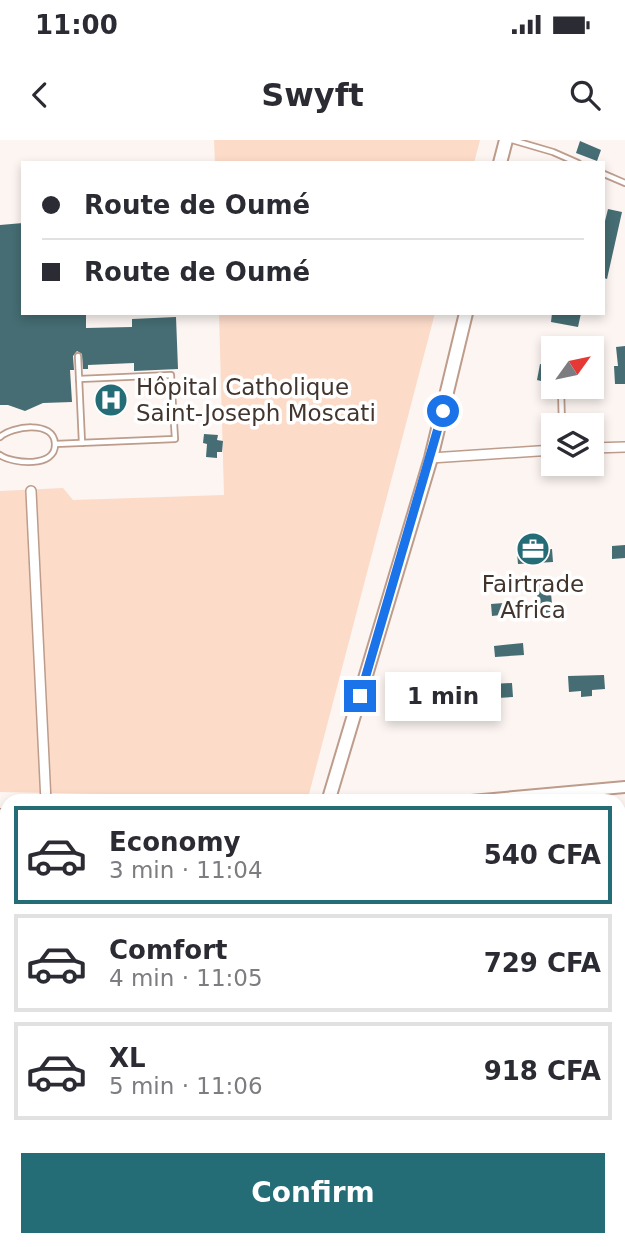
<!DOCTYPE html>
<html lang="en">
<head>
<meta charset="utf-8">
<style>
	body { margin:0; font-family:"DejaVu Sans",sans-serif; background:#f7f7f7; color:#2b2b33; height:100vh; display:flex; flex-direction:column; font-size:26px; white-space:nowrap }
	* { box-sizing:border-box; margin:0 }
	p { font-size:23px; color:#7c7c81 }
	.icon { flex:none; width:38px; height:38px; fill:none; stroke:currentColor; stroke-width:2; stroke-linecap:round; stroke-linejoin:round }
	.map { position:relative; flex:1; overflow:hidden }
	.side { position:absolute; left:0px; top:654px; width:626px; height:453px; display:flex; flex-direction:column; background:#fff; border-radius:21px 21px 0 0; box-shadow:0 4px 10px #0003 }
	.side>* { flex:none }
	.guide { position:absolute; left:21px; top:21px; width:584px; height:154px; border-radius:0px; box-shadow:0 4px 10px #0003; display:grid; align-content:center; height:154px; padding:0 21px; background:#fff }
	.needle { width:46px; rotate:57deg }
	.controls { position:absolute; left:541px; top:196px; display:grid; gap:14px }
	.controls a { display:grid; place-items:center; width:63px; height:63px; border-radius:0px; background:#fff; box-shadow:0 4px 10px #0003; font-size:35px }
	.end { position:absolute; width:32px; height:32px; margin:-16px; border:9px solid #1a73e8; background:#fff; box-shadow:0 0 0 4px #fff }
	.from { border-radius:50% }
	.bubble { position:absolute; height:49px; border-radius:0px; background:#fff; box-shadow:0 4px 10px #0003; font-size:23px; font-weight:600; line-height:49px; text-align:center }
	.guide b { display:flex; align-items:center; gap:24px; height:66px; font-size:26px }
	.guide b+b { border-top:2px solid #e1e1e2 }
	.guide i { width:18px; height:18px; background:#2b2b33 }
	ul { padding:12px 0 0; list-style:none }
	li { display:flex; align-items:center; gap:21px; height:98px; margin:0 14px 10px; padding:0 7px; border:4px solid #e1e1e2; border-radius:0px }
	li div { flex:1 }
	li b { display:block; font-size:26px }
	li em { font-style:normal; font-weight:600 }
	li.active { border-color:#246d77 }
	li>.icon { width:63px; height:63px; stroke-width:1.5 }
	.action { display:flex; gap:14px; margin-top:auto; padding:14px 21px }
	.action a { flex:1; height:80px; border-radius:0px; background:#246d77; color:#fff; font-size:28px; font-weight:600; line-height:80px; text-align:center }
	.status { display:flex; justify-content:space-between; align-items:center; height:49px; padding:0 35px; background:#fff; direction:ltr }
	.status svg { height:19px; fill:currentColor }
	header { display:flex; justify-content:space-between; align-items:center; height:91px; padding:0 21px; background:#fff; font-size:32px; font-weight:600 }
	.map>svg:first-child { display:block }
	.green { fill:#fcdbc9 }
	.water { fill:#e99363 }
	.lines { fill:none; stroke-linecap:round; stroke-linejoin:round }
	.stream { stroke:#e99363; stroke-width:3.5 }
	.building { fill:#456d73 }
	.service-casing { stroke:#bd9c8b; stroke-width:8 }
	.minor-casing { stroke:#bd9c8b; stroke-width:12 }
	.tertiary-casing { stroke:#bd9c8b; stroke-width:14 }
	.secondary-casing { stroke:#bd9c8b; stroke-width:16 }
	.service { stroke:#fff; stroke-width:4.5 }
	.minor { stroke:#fff; stroke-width:9 }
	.tertiary { stroke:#fff; stroke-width:10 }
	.secondary { stroke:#fff; stroke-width:12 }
	.route { stroke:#1a73e8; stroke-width:9 }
	.labels { text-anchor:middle; stroke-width:7; stroke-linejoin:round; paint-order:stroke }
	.poi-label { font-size:23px; fill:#42352e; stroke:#fff; text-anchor:start }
</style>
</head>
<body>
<div class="status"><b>11:00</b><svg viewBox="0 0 49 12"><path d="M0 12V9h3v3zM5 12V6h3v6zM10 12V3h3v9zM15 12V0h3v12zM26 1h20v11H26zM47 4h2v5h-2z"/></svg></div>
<header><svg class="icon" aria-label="back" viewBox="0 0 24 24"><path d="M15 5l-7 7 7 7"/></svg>Swyft<svg class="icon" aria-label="search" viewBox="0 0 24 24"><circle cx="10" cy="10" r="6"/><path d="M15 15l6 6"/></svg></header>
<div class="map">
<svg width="625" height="1107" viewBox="0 0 625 1107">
	<rect width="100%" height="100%" fill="#fcf5f2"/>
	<g class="green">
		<polygon points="214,0 480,0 474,23 215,23"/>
		<polygon points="219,173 435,173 308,658 0,652 0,351 63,348 73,360 224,355"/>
	</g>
	<g class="water">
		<polygon points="625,744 625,1107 235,1107 237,1101 620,1101 620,745"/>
		<polygon points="0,870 7,875 7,1101 139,1101 138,1107 0,1107"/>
	</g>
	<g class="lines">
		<polyline class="stream" points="167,1101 178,1107"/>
	</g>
	<g class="building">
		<polygon points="580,1 601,10 597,21 576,13"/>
		<polygon points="608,69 622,72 607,139 604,138 604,85"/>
		<polygon points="23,83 23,173 86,173 86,188 132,187 132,179 176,177 178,229 134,231 134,223 88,225 88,229 83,229 82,214 77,211 73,216 74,230 70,230 72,262 43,263 25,271 8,265 0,265 0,85"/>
		<polygon points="552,173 567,175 567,173 581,173 578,187 551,182"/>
		<polygon points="625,206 625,244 615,244 614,226 618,226 616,207"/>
		<polygon points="540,224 553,227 553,244 537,240"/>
		<polygon points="204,294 218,295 217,300 223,301 222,312 217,312 217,318 206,317 207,304 203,303"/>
		<polygon points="625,405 625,418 612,419 612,406"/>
		<polygon points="552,409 553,422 518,424 517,412"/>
		<polygon points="550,443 553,475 539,476 536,444"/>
		<polygon points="518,462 519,473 492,476 491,464"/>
		<polygon points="523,503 524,515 495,517 494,506"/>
		<polygon points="604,535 605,549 592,550 592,556 581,557 581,551 569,552 568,536"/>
		<polygon points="512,543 513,557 497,558 497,566 488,567 487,557 474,558 473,545"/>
	</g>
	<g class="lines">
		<defs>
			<g id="service">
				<polyline points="512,0 553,12 578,23"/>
				<polyline points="604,34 625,43"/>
				<polyline points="78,216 82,303"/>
				<polyline points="561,249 562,285"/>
				<path d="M 0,297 C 12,286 54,280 55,304 C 56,328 13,324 0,315"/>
				<polyline points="55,304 175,299 171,235 79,239"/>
			</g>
			<g id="minor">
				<polyline points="592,308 625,307"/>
				<polyline points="431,318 553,310"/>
				<polyline points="31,351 46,662"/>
				<polyline points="0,674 7,675"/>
			</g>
			<polyline id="tertiary" points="460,662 625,647"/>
			<g id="secondary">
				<polyline points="500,23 506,0"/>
				<polyline points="328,662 431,318 466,173"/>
				<polyline points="196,1107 198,1101"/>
			</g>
		</defs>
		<use href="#service" class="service-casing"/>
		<use href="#minor" class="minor-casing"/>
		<use href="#tertiary" class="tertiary-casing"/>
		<use href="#secondary" class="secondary-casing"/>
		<use href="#service" class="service"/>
		<use href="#minor" class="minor"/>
		<use href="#tertiary" class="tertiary"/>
		<use href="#secondary" class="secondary"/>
	</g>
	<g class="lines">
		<polyline class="route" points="360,556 443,271"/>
	</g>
	<defs>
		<symbol id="hospital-disc" viewBox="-11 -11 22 22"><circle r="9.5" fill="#246d77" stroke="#fff"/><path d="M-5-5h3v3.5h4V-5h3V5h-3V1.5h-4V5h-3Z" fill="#fff"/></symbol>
		<symbol id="office-disc" viewBox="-11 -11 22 22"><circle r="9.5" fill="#246d77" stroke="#fff"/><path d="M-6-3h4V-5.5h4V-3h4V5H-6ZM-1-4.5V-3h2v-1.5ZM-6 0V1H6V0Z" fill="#fff"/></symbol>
	</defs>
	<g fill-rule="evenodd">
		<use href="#hospital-disc" x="92" y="241" width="38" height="38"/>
		<use href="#office-disc" x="514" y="390" width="38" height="38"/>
	</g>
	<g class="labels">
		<g class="poi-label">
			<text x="136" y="255">Hôpital Catholique<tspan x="136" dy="26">Saint-Joseph Moscati</tspan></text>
			<text x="533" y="452" text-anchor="middle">Fairtrade<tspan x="533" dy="26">Africa</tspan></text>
		</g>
	</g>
</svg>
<div class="controls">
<a><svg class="needle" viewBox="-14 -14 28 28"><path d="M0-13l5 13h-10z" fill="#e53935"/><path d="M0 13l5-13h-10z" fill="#7c7c81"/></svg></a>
<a><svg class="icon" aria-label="layers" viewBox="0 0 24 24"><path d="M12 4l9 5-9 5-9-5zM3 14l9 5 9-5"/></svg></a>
</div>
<i class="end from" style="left:443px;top:271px"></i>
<i class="end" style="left:360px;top:556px"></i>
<div class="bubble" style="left:385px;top:532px;width:116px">1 min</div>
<div class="guide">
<b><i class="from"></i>Route de Oumé</b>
<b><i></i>Route de Oumé</b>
</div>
<section class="side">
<ul>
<li class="active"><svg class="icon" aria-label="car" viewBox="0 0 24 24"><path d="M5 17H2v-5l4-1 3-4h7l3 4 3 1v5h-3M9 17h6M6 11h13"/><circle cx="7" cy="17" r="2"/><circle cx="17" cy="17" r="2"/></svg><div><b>Economy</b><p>3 min · 11:04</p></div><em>540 CFA</em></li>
<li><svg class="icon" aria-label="car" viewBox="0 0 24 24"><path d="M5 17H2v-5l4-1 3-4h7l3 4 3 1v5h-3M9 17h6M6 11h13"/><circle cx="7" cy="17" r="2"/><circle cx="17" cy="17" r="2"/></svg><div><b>Comfort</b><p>4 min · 11:05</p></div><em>729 CFA</em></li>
<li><svg class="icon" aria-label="car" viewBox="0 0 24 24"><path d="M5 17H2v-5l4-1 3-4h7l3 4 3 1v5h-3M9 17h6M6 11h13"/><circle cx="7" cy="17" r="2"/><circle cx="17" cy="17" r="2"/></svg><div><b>XL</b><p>5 min · 11:06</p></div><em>918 CFA</em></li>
</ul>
<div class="action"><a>Confirm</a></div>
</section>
</div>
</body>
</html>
